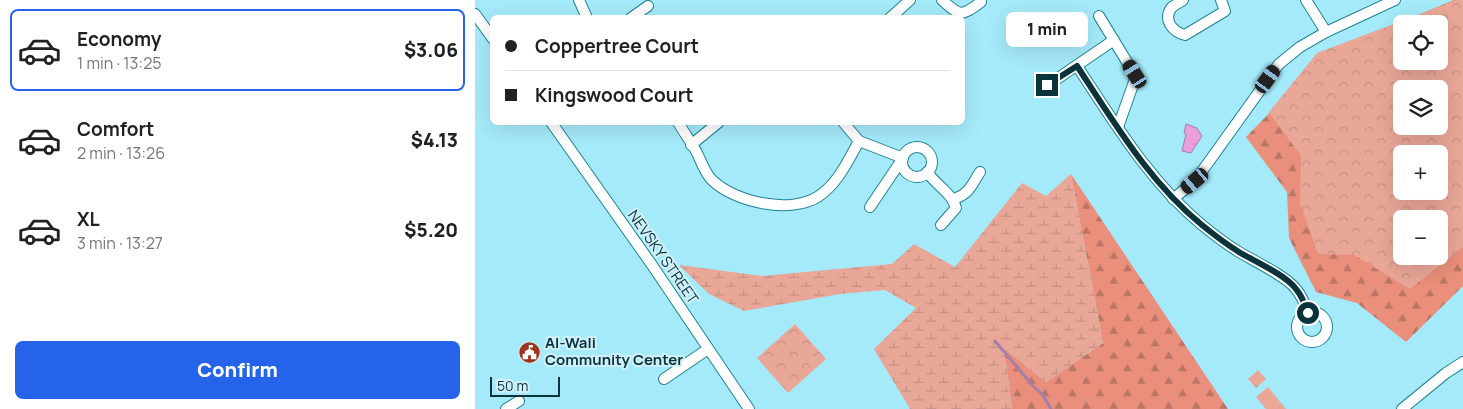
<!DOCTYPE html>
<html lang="en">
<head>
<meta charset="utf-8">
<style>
	body { margin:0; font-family:Manrope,sans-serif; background:#f6f6f6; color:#202124; height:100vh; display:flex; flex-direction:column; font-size:19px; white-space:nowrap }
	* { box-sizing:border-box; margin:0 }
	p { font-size:16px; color:#757577 }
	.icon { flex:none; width:28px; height:28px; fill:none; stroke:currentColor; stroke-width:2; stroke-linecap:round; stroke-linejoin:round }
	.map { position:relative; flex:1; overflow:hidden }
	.side { display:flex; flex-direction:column; background:#fff; width:475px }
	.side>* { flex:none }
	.guide { position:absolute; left:15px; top:15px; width:475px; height:110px; border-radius:8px; box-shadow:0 5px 20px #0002; display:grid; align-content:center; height:110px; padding:0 15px; background:#fff }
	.tools { position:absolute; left:918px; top:15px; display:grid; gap:10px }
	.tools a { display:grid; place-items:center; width:55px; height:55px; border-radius:8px; background:#fff; box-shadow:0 5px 20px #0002; font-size:25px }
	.scale { position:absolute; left:15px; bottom:12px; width:70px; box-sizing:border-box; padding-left:5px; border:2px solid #0a333b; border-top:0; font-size:14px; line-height:18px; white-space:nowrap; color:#0a333b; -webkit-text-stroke:4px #d0f1f9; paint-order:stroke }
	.end { position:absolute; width:22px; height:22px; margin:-11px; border:6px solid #0a333b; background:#fff; box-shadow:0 0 0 2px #fff }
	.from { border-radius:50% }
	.bubble { position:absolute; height:35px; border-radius:8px; background:#fff; box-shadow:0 5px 20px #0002; font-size:16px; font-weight:800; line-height:35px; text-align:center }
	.car { position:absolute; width:15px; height:30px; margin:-15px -8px; border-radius:6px; box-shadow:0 0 4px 1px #0007; background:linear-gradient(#222 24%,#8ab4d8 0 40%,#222 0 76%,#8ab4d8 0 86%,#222 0) }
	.guide b { display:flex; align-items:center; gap:18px; height:48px; font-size:19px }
	.guide b+b { border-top:1px solid #e0e0e0 }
	.guide i { width:12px; height:12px; background:#202124 }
	ul { padding:9px 0 0; list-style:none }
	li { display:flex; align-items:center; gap:15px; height:82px; margin:0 10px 8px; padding:0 5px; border:2px solid transparent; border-radius:8px }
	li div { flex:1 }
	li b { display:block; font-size:19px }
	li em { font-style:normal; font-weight:800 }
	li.on { border-color:#2563eb }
	li>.icon { width:45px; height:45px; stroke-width:1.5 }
	.button { display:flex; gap:10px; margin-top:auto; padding:10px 15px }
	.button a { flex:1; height:58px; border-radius:8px; background:#2563eb; color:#fff; font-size:20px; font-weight:800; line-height:58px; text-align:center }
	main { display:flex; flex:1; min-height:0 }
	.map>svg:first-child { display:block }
	.grass { fill:#e9a798 }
	.forest { fill:url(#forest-firs); fill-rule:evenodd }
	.wetland { fill:url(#wetland-marsh) }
	.park { fill:url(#park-crowns); fill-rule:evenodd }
	.water { fill:url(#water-ripples); stroke:#a57faa }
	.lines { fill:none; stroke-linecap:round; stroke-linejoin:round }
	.stream { stroke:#a57faa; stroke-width:3 }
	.minor-casing { stroke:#1f8396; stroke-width:12 }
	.minor { stroke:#fff; stroke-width:10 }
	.route { stroke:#0a333b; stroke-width:6 }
	.labels { text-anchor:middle; stroke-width:4; stroke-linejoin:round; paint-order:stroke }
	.street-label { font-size:15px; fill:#0a333b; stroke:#d0f1f9 }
	.poi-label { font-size:15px; font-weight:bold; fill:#0a333b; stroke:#d0f1f9; text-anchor:start }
</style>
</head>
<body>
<main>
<section class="side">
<ul>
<li class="on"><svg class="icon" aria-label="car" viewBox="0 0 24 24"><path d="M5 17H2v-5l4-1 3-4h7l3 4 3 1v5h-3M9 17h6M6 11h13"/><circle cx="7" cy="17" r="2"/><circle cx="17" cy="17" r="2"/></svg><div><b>Economy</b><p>1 min · 13:25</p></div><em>$3.06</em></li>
<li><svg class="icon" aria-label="car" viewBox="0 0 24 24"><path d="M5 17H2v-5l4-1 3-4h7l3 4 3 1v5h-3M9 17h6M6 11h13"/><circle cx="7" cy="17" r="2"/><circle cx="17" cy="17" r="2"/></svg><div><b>Comfort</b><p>2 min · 13:26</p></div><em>$4.13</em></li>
<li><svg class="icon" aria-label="car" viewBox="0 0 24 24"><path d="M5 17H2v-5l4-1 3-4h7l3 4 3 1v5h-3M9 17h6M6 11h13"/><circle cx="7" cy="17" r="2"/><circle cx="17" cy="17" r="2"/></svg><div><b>XL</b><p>3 min · 13:27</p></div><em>$5.20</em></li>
</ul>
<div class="button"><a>Confirm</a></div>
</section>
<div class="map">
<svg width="988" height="409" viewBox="0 0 988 409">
	<defs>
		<pattern id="forest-firs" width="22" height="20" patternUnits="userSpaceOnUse" patternTransform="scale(1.25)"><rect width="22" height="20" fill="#e98f7b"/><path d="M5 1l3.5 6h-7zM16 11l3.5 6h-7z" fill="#bb7566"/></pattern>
		<pattern id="wetland-marsh" width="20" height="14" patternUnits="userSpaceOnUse" patternTransform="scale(1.25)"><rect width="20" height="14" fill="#e9a798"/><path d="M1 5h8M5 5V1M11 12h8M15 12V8" fill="none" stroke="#c69084"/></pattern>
		<pattern id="park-crowns" width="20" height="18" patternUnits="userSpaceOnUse" patternTransform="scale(1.25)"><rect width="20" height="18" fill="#e9a798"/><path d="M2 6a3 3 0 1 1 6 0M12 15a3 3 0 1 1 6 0" fill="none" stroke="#c69084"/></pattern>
		<pattern id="water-ripples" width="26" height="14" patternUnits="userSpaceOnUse" patternTransform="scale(1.25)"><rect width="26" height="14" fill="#e89fda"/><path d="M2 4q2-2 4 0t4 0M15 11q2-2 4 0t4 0" fill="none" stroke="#c689bc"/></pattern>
	</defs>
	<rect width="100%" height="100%" fill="#a5eafa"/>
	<polygon class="grass" points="793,387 811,409 791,409 781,397"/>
	<g class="forest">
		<path d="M 979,0 L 988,0 L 988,286 L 931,342 L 882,303 L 841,292 L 814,238 L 812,192 L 771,137 L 854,52 ZM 926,24 L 964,24 L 964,61 L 926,61 ZM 926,89 L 964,89 L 964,126 L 926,126 ZM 926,154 L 964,154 L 964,191 L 926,191 ZM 926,219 L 964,219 L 964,256 L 926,256 Z"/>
		<polygon points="596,174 753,409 537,409 529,348 571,382 628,343"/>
	</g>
	<polygon class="wetland" points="596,174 628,343 571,382 529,348 537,409 435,409 399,349 441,308 410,290 365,294 269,311 234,294 204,265 287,276 417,264 439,244 480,267 547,183 571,196"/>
	<g class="park">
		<path d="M 982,0 L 988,0 L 988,247 L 935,289 L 879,255 L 843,254 L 825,203 L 826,156 L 794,112 L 842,53 ZM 926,24 L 964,24 L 964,61 L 926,61 ZM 926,89 L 964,89 L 964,126 L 926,126 ZM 926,154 L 964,154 L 964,191 L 926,191 ZM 926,219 L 964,219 L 964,256 L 926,256 Z"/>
		<polygon points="320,324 351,359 313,393 282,358"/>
		<polygon points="783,370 791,379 781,388 773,379"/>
	</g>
	<polygon class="water" points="711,124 722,128 727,136 716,153 707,151 711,134 709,133"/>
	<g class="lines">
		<polyline class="stream" points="520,341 558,386 568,395 576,409"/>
		<defs>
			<g id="minor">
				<polyline points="104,0 112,18"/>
				<path d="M 467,0 C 485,16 486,17 506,2"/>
				<path d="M 708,0 C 705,2 700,5 697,7 C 687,20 698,32 710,35 L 750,11 L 746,0"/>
				<polyline points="831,0 851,32"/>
				<polyline points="0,14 18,39"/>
				<polyline points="624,16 660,75 659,82 643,127"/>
				<polyline points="156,18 173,6"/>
				<polyline points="415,18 435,0"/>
				<path d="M 602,66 C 639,122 674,181 727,225 C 738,234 751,244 764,252 C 779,261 811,276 821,289 C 827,296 830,304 833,313"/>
				<polyline points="573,85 639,40"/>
				<polyline points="76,122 177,265 274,409"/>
				<path d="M 203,122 C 209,133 218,144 223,155 C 227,164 230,172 236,179 C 258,202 316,215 344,196 C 363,183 373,161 384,141"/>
				<polyline points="368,122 384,141 428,158 395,207"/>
				<polyline points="216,145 244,122"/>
				<circle cx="442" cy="162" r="15"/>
				<path d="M 452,172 C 461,185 477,193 481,208 L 466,225"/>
				<path d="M 478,199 C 494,195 497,184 505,172"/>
				<polyline points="698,199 720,181 804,64 825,47 851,32 920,0"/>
				<circle cx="837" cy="327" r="15"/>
				<polyline points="189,379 233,349"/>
				<polyline points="31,409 44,401"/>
				<polyline points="927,409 971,373 988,362"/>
			</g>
		</defs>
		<use href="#minor" class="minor-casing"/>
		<use href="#minor" class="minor"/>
	</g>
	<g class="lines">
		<path class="route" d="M 572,85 L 602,66 C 639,122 674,182 727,225 C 738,234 751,244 764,252 C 779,261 811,275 821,289 C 827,296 830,304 833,313"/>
	</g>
	<defs>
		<symbol id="civic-disc" viewBox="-11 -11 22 22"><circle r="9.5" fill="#9d341e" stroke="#d0f1f9"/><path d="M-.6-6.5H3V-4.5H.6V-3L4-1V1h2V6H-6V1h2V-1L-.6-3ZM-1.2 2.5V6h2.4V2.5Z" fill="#fff"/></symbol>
	</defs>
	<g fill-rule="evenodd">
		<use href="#civic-disc" x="42" y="340" width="25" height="25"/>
	</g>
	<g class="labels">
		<g class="street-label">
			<text transform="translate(188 257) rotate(55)" y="5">NEVSKY STREET</text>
		</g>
		<g class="poi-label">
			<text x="70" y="348">Al-Wali<tspan x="70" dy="17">Community Center</tspan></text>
		</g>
	</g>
</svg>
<div class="tools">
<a><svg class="icon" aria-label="locate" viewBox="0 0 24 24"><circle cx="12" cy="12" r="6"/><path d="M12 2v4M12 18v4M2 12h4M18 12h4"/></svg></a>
<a><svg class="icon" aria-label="layers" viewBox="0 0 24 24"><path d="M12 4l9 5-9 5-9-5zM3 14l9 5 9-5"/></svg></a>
<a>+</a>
<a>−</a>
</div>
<div class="scale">50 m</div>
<i class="end from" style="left:833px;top:313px"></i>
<i class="end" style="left:572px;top:85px"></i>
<div class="bubble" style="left:531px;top:12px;width:82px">1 min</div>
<i class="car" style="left:660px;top:74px;rotate:328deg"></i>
<i class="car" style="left:793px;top:79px;rotate:36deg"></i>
<i class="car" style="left:720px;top:181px;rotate:230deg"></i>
<div class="guide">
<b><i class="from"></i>Coppertree Court</b>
<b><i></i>Kingswood Court</b>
</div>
</div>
</main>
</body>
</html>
